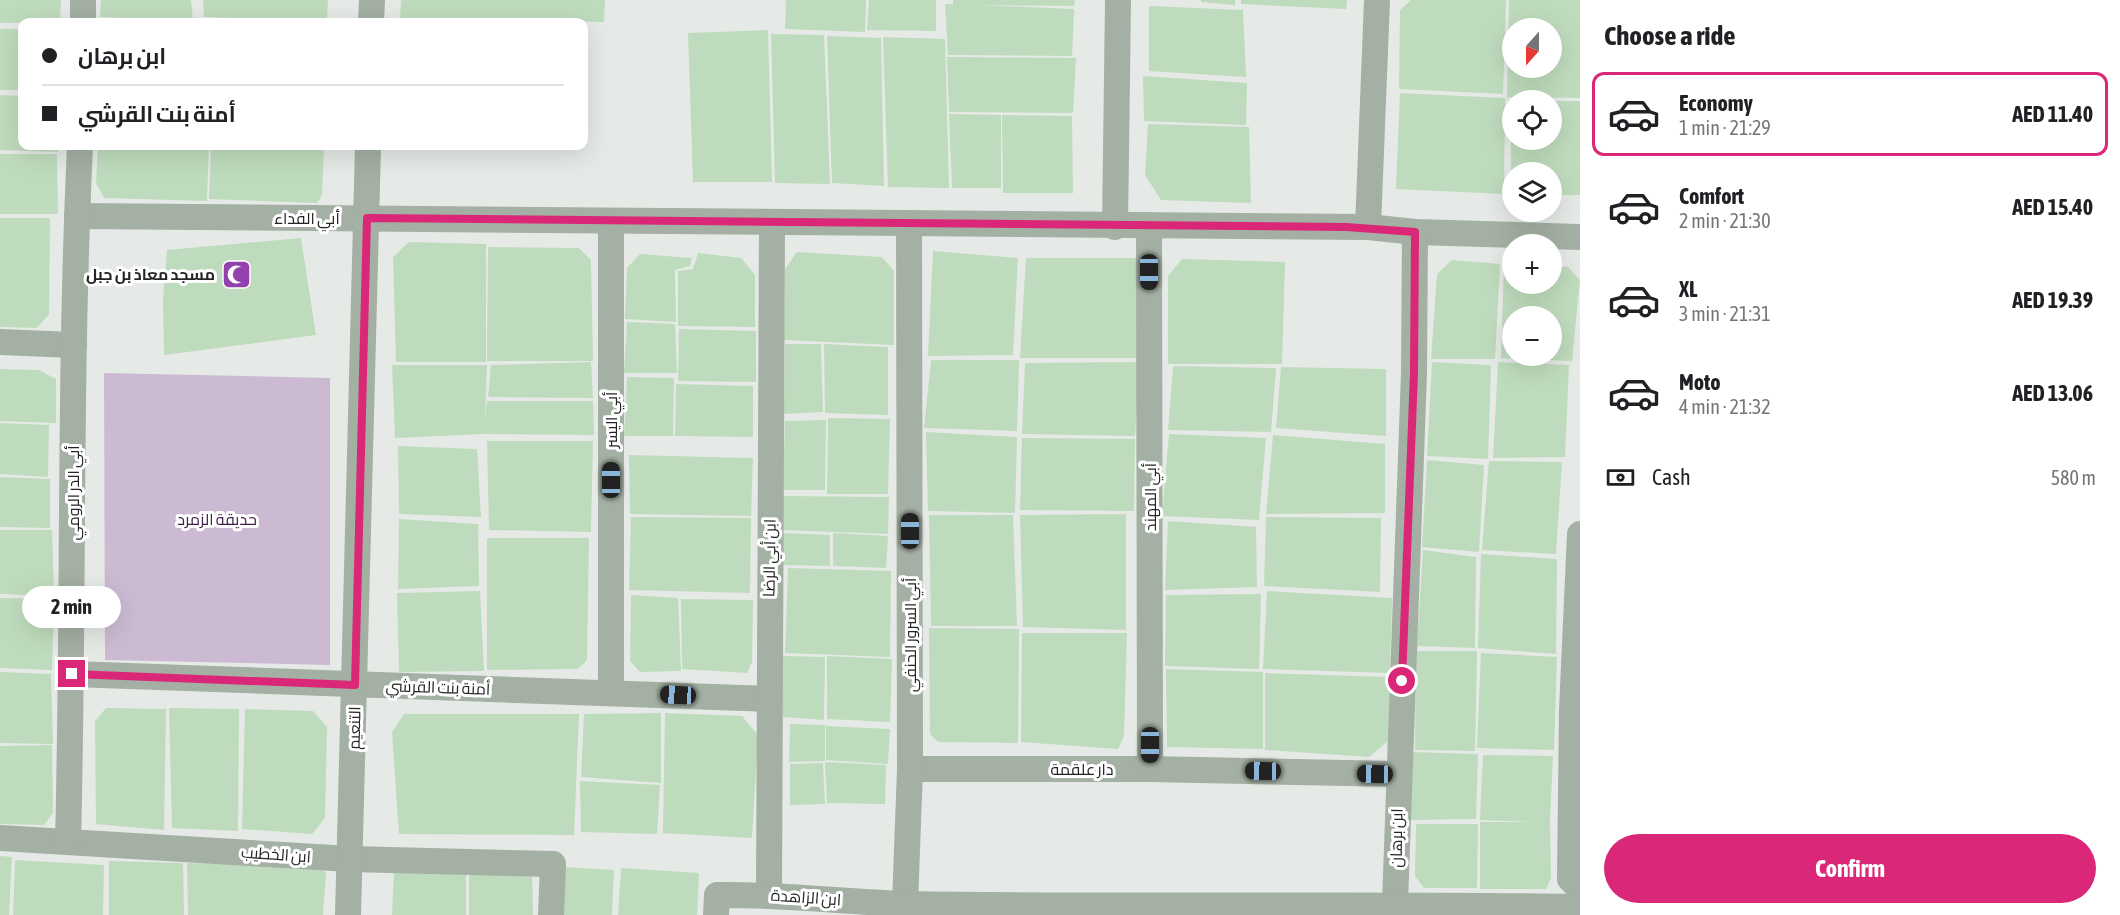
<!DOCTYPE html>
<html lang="en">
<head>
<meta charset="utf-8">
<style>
	body { margin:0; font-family:"Asap Condensed",Cairo,sans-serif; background:#f2f2f2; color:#202124; height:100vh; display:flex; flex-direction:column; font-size:22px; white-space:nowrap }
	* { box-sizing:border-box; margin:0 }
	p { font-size:20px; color:#757577 }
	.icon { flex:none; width:33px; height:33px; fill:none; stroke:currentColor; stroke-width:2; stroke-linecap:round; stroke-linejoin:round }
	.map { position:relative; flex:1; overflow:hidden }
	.drawer { display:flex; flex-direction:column; background:#fff; width:540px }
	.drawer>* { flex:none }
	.hud { position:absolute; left:18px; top:18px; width:570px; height:132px; border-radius:12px; box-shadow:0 6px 24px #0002; display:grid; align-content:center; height:132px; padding:0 24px; background:#fff }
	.needle { width:39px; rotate:201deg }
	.controls { position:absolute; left:1502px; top:18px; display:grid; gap:12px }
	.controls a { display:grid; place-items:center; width:60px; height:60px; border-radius:50%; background:#fff; box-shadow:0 6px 24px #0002; font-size:30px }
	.end { position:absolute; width:27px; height:27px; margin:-14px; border:8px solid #db2777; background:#fff; box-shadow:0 0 0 3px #fff }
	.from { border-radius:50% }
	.bubble { position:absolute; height:42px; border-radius:21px; background:#fff; box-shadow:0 6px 24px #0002; font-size:20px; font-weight:700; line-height:42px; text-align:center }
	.car { position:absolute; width:18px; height:36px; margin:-18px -9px; border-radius:8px; box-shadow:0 0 4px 2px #0007; background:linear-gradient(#222 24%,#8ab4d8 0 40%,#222 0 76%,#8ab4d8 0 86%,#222 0) }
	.hud b { display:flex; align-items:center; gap:21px; height:57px; font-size:22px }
	.hud b+b { border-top:2px solid #e0e0e0 }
	.hud i { width:15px; height:15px; background:#202124 }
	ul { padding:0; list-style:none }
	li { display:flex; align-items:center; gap:18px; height:84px; margin:0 12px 9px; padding:0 12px; border:3px solid transparent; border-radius:12px }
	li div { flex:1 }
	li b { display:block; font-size:22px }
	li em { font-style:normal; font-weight:700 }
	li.current { border-color:#db2777 }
	li>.icon { width:54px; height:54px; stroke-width:1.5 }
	h2 { padding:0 24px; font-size:27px; line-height:72px }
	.pay { display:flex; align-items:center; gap:15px; height:66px; padding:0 24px; font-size:22px }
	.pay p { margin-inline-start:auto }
	.action { display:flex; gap:12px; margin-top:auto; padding:12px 24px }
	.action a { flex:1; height:69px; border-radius:36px; background:#db2777; color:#fff; font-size:24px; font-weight:700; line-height:69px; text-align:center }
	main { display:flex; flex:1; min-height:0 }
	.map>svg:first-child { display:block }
	.green { fill:#ccbad3 }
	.building { fill:#bfdbbd; fill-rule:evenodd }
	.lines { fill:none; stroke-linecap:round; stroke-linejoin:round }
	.minor { stroke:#a4b0a3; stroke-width:26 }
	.route { stroke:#db2777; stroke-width:8 }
	.labels { text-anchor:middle; stroke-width:6; stroke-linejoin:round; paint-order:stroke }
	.street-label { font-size:16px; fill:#232423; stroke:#fff }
	.poi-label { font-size:16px; font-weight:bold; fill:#232423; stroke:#fff; text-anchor:end }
	.park-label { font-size:16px; fill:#41224b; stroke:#fff }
</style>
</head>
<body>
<main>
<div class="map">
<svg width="1580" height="915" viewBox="0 0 1580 915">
	<rect width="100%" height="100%" fill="#e6eae6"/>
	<polygon class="green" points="104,373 330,378 330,665 105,660"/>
	<g class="building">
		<polygon points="0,0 61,0 60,22 0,23"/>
		<polygon points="101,0 191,0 193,21 100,17"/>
		<polygon points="203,0 328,0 327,21 204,17"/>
		<polygon points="401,0 605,0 604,22 518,19 400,19"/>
		<polygon points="786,0 866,0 865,32 785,29"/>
		<polygon points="869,0 936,0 936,31 867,30"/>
		<polygon points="953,0 1075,0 1074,6 977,5 1074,9 1072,56 948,55 945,4 953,4"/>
		<polygon points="1201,0 1235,0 1235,5 1201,2"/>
		<polygon points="1241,0 1347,0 1346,9 1241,4"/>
		<polygon points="1411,0 1506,0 1503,94 1399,89 1400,10"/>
		<path d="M 1509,0 L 1580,0 L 1580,98 L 1507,97 ZM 1512,28 L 1551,28 L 1551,68 L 1512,68 Z"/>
		<polygon points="1149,6 1243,10 1246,77 1149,71"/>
		<rect x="0" y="29" width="22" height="61"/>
		<polygon points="768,30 772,182 693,182 688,33"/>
		<polygon points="771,34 824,35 830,184 775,183"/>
		<polygon points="827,36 881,38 884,186 832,183"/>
		<polygon points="883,37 945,39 949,188 888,187"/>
		<polygon points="947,57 1076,58 1073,113 949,112"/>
		<polygon points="1143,76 1247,83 1246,125 1144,121"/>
		<polygon points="1400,93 1505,98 1504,194 1396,189"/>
		<polygon points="0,95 22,96 22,146 58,146 58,152 0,150"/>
		<polygon points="1551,101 1580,101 1580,195 1551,195 1551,172 1511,172 1511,140 1551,140"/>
		<polygon points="949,114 1001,115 1001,188 952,188"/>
		<polygon points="1002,115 1072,116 1073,193 1003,193"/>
		<polygon points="1148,124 1249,127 1251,203 1161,200 1145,175"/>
		<polygon points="98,146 209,146 207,201 104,198 96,183"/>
		<polygon points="211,146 324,146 322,195 317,203 209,199"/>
		<polygon points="0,154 57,154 58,214 0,214"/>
		<polygon points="0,218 50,218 49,314 37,328 0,327"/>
		<polygon points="301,238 316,335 164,355 163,299 167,250"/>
		<polygon points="409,242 486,244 486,362 396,362 393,257"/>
		<polygon points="488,247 579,248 591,260 593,361 487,361"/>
		<polygon points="933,251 1018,258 1013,355 928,356"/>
		<polygon points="797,252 882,257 894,271 894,345 784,340 785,269"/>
		<polygon points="698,253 741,258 755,275 755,327 678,326 678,271 693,269"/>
		<polygon points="640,254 692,258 690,266 675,270 676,322 625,319 627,268"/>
		<polygon points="1026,258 1137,258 1139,358 1020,358"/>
		<polygon points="1182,259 1285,262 1282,364 1168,364 1168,276"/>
		<polygon points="1452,260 1500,264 1495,359 1431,359 1437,274"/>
		<path d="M 1504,264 L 1512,264 L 1512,284 L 1551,284 L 1551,266 L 1568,267 L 1580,280 L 1572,361 L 1501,358 ZM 1512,316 L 1551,316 L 1551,356 L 1512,356 Z"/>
		<polygon points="627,322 675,324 677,373 624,373"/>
		<polygon points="679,329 756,331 756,382 678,381"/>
		<polygon points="785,344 821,344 823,412 784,414"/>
		<polygon points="824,344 888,347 888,415 825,413"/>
		<polygon points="931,360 1019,360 1017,431 924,428"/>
		<polygon points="591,362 593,398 488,397 491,365"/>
		<polygon points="1140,362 1135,436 1022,434 1025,363"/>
		<polygon points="1432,362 1491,365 1488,459 1427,456"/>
		<polygon points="1498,362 1569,365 1565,457 1493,458"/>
		<polygon points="392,365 487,365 485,418 487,401 593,401 594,435 484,434 395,438"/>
		<polygon points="1173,366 1276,368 1271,432 1168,430"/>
		<polygon points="1281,367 1386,369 1386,436 1276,428"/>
		<polygon points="0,369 39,370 56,379 56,423 0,421"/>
		<polygon points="627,377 674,378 673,436 624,436"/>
		<polygon points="676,384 753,386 753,437 675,436"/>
		<polygon points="828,418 890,419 888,494 827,494"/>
		<polygon points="826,420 825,490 783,490 785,421"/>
		<polygon points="0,423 49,425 48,477 0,474"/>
		<polygon points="926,432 1017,437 1015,513 928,511"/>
		<polygon points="1169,434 1266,438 1259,520 1162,516"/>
		<polygon points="1273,435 1385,444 1385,513 1266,514"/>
		<polygon points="1022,438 1135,439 1134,511 1020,510"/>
		<polygon points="487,441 593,441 591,532 489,530"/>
		<polygon points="398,446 477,449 481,517 399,514"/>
		<polygon points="629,455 753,458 751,516 630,514"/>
		<polygon points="1427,460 1484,465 1479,552 1422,547"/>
		<polygon points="1489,461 1562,462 1556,554 1482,550"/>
		<polygon points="0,477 50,479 50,528 0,527"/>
		<polygon points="782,496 889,497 888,534 781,530"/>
		<polygon points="1126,514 1126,630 1023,627 1020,515"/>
		<polygon points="929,515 1013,515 1017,626 931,626"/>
		<polygon points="631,517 751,518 750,593 629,590"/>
		<polygon points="1266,517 1381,518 1380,592 1264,586"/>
		<polygon points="399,519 478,524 479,586 398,589"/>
		<polygon points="1168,521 1256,527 1257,587 1165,590"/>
		<polygon points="0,530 52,530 54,596 0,594"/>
		<polygon points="781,533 830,535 830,566 783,565"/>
		<polygon points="833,533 888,536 886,568 833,566"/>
		<polygon points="487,538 589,538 587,660 578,669 487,670"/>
		<polygon points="1423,550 1476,557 1475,648 1417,646"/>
		<polygon points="1481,554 1557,559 1556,654 1478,648"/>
		<polygon points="788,568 891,571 890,657 785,653"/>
		<polygon points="480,591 484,671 399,672 397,593"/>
		<polygon points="1267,591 1392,598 1390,673 1263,669"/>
		<polygon points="1261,594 1259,669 1165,666 1166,595"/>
		<polygon points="631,595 678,598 681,671 640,672 630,661"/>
		<polygon points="0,598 54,599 52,670 0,668"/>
		<polygon points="681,599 753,600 752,662 747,673 682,669"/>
		<polygon points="929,628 1019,629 1018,743 938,742 930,734"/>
		<polygon points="1022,633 1127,633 1124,736 1118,749 1021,742"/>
		<polygon points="1416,651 1477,651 1475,751 1415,750"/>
		<polygon points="1481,653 1557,657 1554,750 1477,748"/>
		<polygon points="783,656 825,657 824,720 783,717"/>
		<polygon points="827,656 892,659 890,722 827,719"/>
		<polygon points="1166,669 1263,672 1263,749 1167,747"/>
		<polygon points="0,672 51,674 53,744 0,743"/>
		<polygon points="1265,673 1390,677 1388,741 1369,757 1265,750"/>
		<polygon points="106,708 166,709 164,830 96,824 95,721"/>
		<polygon points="169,708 239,709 238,831 172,828"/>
		<polygon points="245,709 313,711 327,727 325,818 312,834 242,829"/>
		<polygon points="661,713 661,783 581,777 584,714"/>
		<polygon points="665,713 742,716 758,735 752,838 663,833"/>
		<polygon points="404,714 579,714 574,835 399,834 392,732"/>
		<polygon points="790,724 825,725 825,761 789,762"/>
		<polygon points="826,726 890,729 888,764 826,760"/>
		<polygon points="52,745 53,813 44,825 0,824 0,746"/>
		<polygon points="1411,752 1478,754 1476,819 1409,820"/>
		<polygon points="1483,755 1553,756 1550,822 1551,878 1546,889 1480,889 1480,822 1532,822 1480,820"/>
		<polygon points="825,762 886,765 885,804 827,803"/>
		<polygon points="823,763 825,804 790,805 790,764"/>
		<polygon points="580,781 660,785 657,834 581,832"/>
		<polygon points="1416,824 1478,824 1477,888 1424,888 1415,876"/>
		<polygon points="0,856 12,857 9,915 0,915"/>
		<polygon points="15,860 104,865 103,915 13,915"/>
		<polygon points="109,861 183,863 184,915 109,915"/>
		<polygon points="187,863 318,866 326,873 323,915 188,915"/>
		<polygon points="466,867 466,915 392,915 394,870"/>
		<polygon points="469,867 532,870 533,915 469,915"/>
		<polygon points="563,867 614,870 612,915 561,915"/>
		<polygon points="621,868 699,873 697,915 618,915"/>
	</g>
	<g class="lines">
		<g class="minor">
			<polyline points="83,22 83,0"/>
			<polyline points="371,22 372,0"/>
			<polyline points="77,216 1368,227 1415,232 1580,237"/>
			<polyline points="1149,225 1150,769"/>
			<polyline points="1115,227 1118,0"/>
			<polyline points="1368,227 1377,0"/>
			<polyline points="0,342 74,345"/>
			<polyline points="1580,534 1572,710 1570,879 1580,889"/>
			<polyline points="72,674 768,699"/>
			<polyline points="611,692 611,221"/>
			<polyline points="910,769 1150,769 1397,774"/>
			<polyline points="0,838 350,859 553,864 551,915"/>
			<path d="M 68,841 C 74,609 69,377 80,146"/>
			<polyline points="769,894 772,223"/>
			<polyline points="1395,903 1414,373 1415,232"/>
			<polyline points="905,904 910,769 909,223"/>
			<polyline points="348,915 368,146"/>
			<path d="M 716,915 L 717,895 C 781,894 843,902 907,904 C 1131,908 1356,903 1580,907"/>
		</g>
	</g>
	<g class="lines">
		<polyline class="route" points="72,674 355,685 367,218 1346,227 1415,232 1414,373 1402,681"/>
	</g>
	<defs>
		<symbol id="mosque-square" viewBox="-11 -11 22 22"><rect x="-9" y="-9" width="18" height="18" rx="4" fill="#9441b0" stroke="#fff"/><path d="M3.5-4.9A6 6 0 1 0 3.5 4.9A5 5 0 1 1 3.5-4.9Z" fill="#fff"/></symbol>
	</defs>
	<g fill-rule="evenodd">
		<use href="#mosque-square" x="220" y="258" width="33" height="33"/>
	</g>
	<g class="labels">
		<g class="street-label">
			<text x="307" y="224">أبي الفداء</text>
			<text transform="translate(611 420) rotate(-90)" y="6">أبي اليسر</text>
			<text transform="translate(73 493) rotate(-90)" y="6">أبي الدر الرومي</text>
			<text transform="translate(1150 497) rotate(-90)" y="6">أبي المهند</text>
			<text transform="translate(769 558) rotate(-89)" y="6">ابن أبي الرضا</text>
			<text transform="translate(910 635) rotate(-90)" y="6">أبي السرور الحنفي</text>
			<text transform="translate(438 687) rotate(2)" y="6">أمنة بنت القرشي</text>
			<text transform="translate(354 728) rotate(-89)" y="6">التنعيم</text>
			<text x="1082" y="775">دار علقمة</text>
			<text transform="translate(1396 838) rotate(-89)" y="6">ابن برهان</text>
			<text transform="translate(276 854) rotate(4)" y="6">ابن الخطيب</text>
			<text transform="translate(806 897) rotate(4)" y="6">ابن الزاهدة</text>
		</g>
		<g class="poi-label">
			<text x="215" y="280">مسجد معاذ بن جبل</text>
		</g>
		<g class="park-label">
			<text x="217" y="525">حديقة الزمرد</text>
		</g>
	</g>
</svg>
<div class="controls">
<a><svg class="needle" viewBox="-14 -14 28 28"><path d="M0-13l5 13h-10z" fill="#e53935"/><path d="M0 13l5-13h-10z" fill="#757577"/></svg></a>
<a><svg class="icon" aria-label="locate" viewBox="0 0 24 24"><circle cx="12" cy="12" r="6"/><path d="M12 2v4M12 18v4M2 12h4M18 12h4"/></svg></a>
<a><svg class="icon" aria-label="layers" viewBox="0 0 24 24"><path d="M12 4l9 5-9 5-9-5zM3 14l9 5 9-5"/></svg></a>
<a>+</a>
<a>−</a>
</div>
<i class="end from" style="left:1402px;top:681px"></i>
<i class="end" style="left:72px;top:674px"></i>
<div class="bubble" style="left:22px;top:586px;width:99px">2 min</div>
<i class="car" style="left:1149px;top:272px;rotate:180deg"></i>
<i class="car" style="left:611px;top:480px;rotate:0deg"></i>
<i class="car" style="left:910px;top:531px;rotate:0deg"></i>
<i class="car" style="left:678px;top:695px;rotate:273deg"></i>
<i class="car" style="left:1150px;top:745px;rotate:180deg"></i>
<i class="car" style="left:1263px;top:771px;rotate:271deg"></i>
<i class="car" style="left:1375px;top:774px;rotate:271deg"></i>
<div class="hud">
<b><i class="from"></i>ابن برهان</b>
<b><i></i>أمنة بنت القرشي</b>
</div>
</div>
<section class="drawer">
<h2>Choose a ride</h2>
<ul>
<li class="current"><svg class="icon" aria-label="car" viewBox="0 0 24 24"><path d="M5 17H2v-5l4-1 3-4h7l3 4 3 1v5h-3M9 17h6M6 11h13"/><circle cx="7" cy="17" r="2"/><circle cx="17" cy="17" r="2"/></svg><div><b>Economy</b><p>1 min · 21:29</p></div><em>AED 11.40</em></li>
<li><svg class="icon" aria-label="car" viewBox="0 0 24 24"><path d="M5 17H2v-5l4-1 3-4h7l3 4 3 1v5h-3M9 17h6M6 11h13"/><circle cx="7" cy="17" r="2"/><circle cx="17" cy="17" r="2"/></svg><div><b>Comfort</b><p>2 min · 21:30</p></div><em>AED 15.40</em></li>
<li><svg class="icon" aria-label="car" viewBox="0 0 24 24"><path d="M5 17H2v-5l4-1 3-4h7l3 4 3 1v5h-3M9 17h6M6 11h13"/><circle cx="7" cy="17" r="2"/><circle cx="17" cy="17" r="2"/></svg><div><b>XL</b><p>3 min · 21:31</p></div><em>AED 19.39</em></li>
<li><svg class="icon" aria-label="car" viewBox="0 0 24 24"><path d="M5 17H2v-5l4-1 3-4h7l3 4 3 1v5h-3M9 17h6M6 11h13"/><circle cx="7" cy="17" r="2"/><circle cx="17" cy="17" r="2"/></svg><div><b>Moto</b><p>4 min · 21:32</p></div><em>AED 13.06</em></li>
</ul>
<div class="pay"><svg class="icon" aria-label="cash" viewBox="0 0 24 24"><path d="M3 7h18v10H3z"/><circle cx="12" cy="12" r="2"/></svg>Cash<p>580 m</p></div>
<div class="action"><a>Confirm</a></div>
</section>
</main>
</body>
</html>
